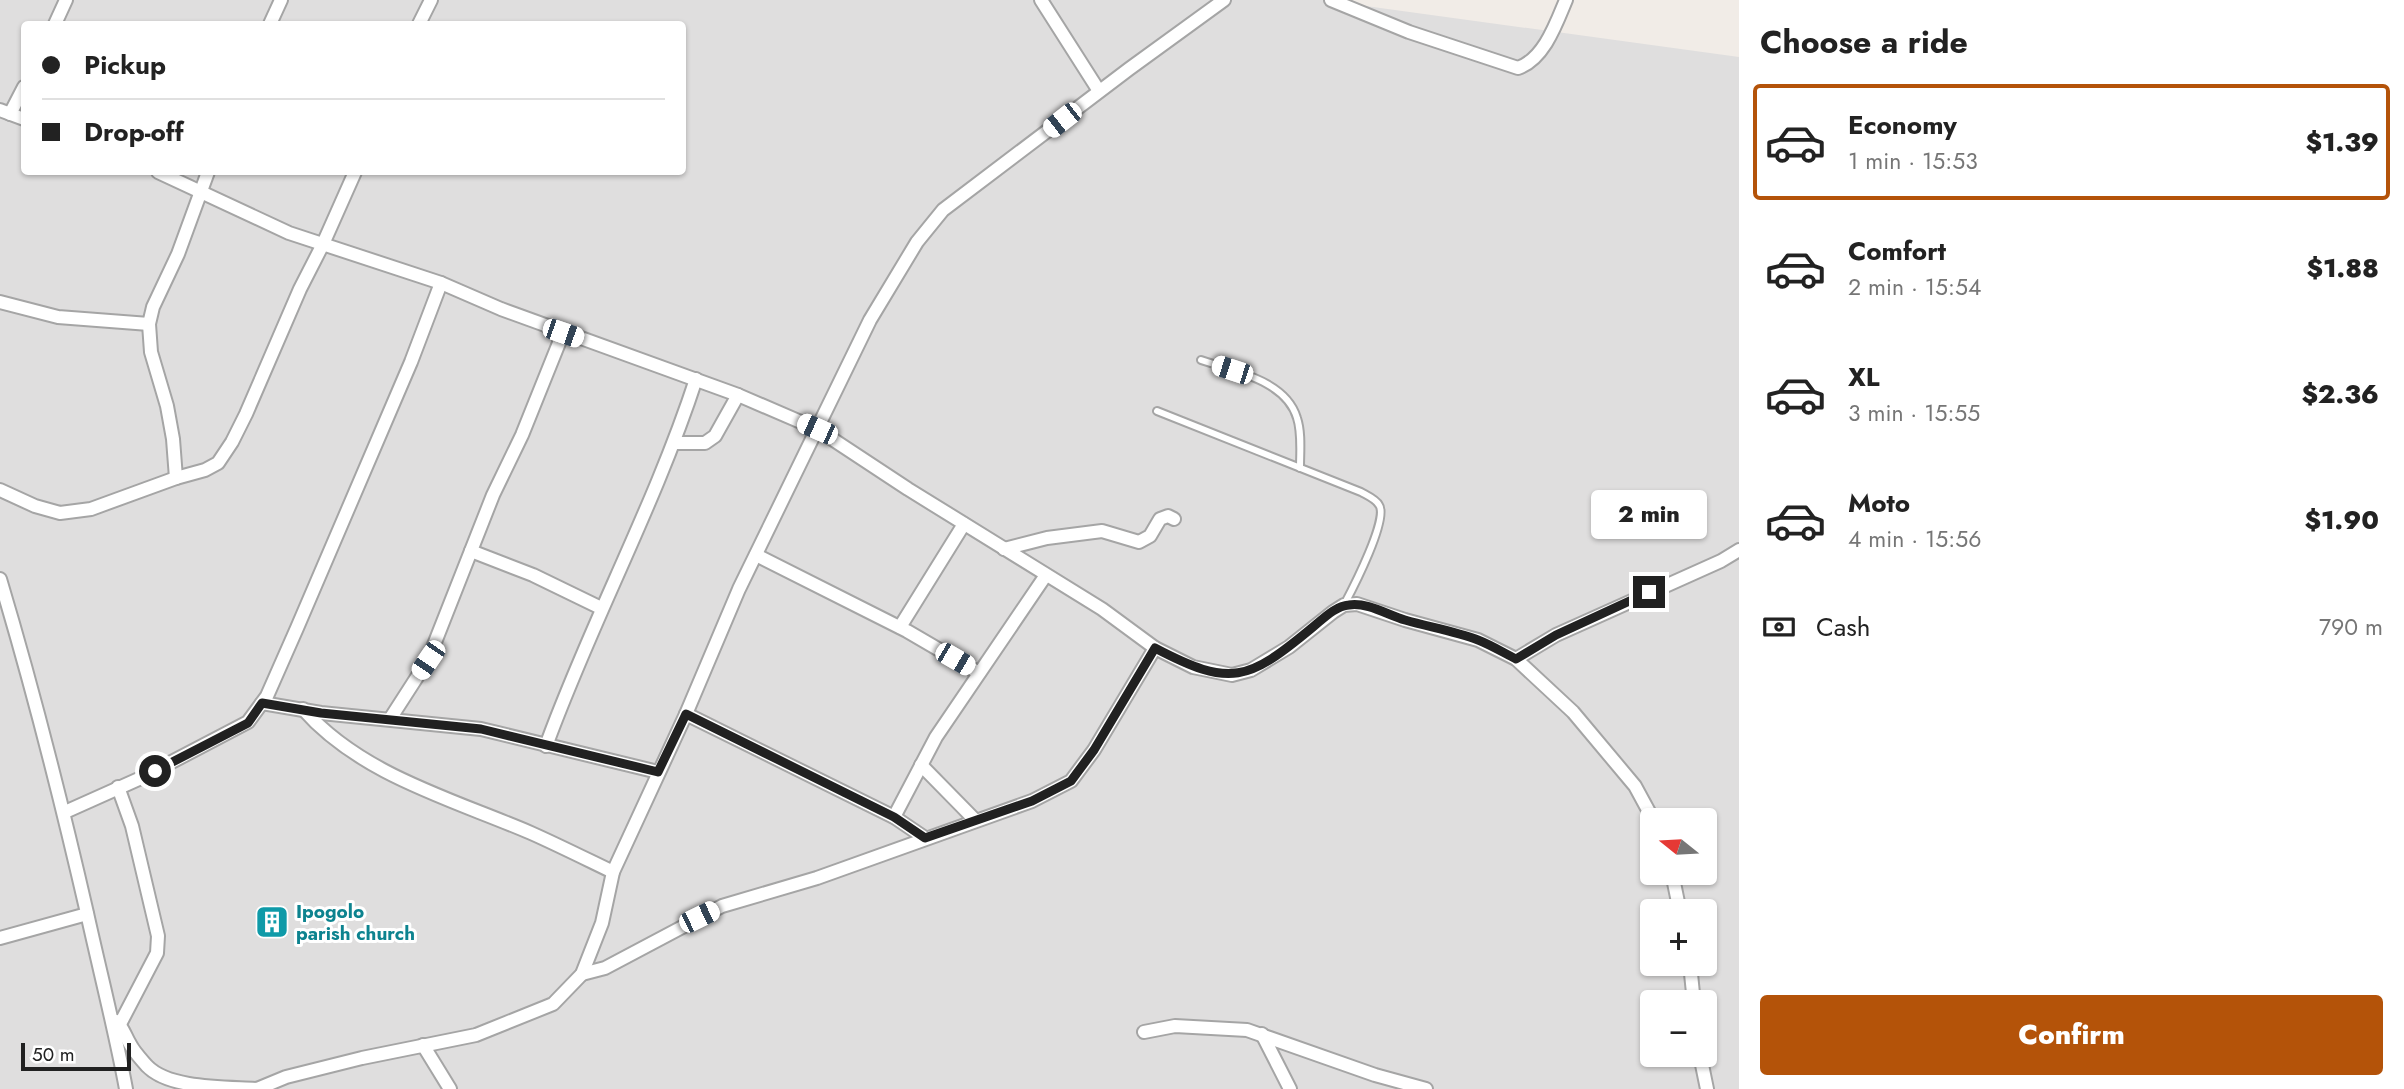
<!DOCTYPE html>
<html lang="en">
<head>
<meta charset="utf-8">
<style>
	body { margin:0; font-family:Jost,sans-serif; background:#f6f6f6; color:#222; height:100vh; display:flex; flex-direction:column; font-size:26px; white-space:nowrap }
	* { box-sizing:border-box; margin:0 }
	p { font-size:23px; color:#767676 }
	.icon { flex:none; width:38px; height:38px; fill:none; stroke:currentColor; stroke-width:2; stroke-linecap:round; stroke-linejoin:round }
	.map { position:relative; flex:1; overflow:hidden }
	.side { display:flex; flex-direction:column; background:#fff; width:665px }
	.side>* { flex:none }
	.guide { position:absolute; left:21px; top:21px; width:665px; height:154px; border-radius:7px; box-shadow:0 2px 5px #0004; display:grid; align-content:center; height:154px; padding:0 21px; background:#fff }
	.needle { width:46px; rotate:288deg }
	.buttons { position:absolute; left:1640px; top:808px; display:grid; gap:14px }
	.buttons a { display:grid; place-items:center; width:77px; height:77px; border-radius:7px; background:#fff; box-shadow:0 2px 5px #0004; font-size:35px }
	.scale { position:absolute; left:21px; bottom:18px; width:110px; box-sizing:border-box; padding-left:7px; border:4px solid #212121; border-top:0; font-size:19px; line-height:24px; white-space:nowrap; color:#212121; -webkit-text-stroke:5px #fff; paint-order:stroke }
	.end { position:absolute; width:32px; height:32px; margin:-16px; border:9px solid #212121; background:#fff; box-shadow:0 0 0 4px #fff }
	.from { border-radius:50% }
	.bubble { position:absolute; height:49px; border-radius:7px; background:#fff; box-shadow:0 2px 5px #0004; font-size:23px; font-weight:800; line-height:49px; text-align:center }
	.car { position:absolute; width:21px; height:42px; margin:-21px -10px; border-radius:9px; box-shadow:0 0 5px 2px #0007; background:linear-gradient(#fff 24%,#345 0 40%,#fff 0 76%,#345 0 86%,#fff 0) }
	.guide b { display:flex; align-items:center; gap:24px; height:66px; font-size:26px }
	.guide b+b { border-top:2px solid #e0e0e0 }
	.guide i { width:18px; height:18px; background:#222 }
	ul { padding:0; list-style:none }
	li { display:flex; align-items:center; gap:21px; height:116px; margin:0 14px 10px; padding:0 7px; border:4px solid transparent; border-radius:7px }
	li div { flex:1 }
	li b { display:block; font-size:26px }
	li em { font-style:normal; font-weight:800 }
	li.on { border-color:#b45309 }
	li>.icon { width:63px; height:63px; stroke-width:1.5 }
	h2 { padding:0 21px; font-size:32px; line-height:84px }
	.pay { display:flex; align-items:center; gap:18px; height:77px; padding:0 21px; font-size:26px }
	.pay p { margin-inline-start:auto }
	.button { display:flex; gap:14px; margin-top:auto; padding:14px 21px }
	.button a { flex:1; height:80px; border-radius:7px; background:#b45309; color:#fff; font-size:28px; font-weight:800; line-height:80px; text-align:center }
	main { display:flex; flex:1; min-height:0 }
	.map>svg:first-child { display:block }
	.residential { fill:#dfdede; fill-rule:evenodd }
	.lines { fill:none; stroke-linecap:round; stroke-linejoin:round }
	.lane-casing { stroke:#a5a5a5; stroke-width:10 }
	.street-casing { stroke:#a5a5a5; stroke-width:16 }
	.lane { stroke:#fff; stroke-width:6 }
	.street { stroke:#fff; stroke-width:12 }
	.route { stroke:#212121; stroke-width:9 }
	.labels { text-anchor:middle; stroke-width:6; stroke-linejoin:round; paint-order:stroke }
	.culture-label { font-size:19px; font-weight:bold; fill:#0d838f; stroke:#fff; text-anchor:start }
</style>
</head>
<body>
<main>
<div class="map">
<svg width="1739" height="1089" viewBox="0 0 1739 1089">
	<rect width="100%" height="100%" fill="#f1ece7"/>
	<path class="residential" d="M 0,0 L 1322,0 L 1739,57 L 1739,1089 L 0,1089 ZM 24,24 L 682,24 L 682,172 L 24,172 ZM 1652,821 L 1704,821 L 1704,873 L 1652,873 ZM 1652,912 L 1704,912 L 1704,964 L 1652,964 ZM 1652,1003 L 1704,1003 L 1704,1055 L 1652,1055 Z"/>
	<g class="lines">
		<defs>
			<g id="lane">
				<path d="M 1201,360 C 1233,371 1286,380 1297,418 C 1302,433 1300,452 1300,468"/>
				<path d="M 1157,411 L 1361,492 C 1366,495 1376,499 1379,505 C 1389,518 1353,588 1345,603"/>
			</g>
			<g id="street">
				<polyline points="1041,0 1099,91"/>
				<path d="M 1331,0 L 1409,32 L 1518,68 C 1544,59 1556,24 1566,0"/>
				<polyline points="55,24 66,0"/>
				<polyline points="270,24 281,0"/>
				<polyline points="419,24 431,0"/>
				<polyline points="0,110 24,119"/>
				<polyline points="10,114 24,87"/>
				<polyline points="158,172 289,233 441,283 501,309 738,395 817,429 908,489 1102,609 1155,648 1193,667 1232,675 1251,670 1289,647 1333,612 1344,605 1357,604 1405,620 1478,640 1516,659 1573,712 1635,786 1654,821"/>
				<polyline points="0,302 58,317 149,324"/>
				<polyline points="675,443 705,443 715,436 738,395"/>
				<polyline points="176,478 173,439 167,406 151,352 149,324 153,307 178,254 208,172"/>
				<polyline points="0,490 35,506 60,513 91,509 176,478 205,470 218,463 232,442 246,414 300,289 323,244 355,172"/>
				<polyline points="1004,549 1047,538 1102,531 1139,542 1150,536 1160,519 1168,516 1174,519"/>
				<polyline points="471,551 533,575 601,608"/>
				<polyline points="756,555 907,631 979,673"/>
				<path d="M 0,579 C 33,689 61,800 87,913 C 100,972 115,1030 126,1089"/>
				<polyline points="900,627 964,524"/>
				<polyline points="1516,659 1556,635 1721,561 1739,550"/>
				<polyline points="262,703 321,713 481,729 658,772"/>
				<path d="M 303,709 C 361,775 452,799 531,833 C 558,845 586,859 613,872"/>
				<polyline points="686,714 894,817 925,838"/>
				<polyline points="390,719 428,660 493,495 522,435 563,333"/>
				<path d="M 546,746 C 591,622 655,505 696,379"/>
				<polyline points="921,765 975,820"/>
				<polyline points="118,787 132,826 158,936 157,953 120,1024"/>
				<polyline points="65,812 141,778 248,722 267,696 297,628 411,362 441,283"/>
				<polyline points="894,817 936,737 1046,575"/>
				<polyline points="1672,873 1680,912"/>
				<polyline points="0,938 87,914"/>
				<polyline points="1690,964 1694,1003"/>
				<polyline points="582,974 605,968 722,906 817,878 1032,801 1071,781 1094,750 1155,648"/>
				<path d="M 116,1021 C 123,1027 125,1036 130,1044 C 134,1052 141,1059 147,1066 C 169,1089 225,1087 257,1089"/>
				<polyline points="1144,1032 1175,1026 1247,1030 1375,1075 1426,1089"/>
				<polyline points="1262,1034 1290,1089"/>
				<polyline points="423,1045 450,1089"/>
				<polyline points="1700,1055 1707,1089"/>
				<polyline points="257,1089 286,1077 362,1058 476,1035 553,1004 582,974 602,923 613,872 686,714 739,589 870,320 917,242 943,210 1129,69 1224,0"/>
			</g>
		</defs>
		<use href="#lane" class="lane-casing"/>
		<use href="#street" class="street-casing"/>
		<use href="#lane" class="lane"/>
		<use href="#street" class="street"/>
	</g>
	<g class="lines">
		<path class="route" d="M 155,771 L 248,723 L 262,703 L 321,713 L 481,729 L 658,772 L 686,714 L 894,817 L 925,838 L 1032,801 L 1071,781 L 1094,750 L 1155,648 C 1231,688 1248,681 1313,627 C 1323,619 1335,606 1349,605 C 1367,602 1388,615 1405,620 C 1429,627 1454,631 1478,640 C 1491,645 1504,653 1516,659 L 1556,635 L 1649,592"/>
	</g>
	<defs>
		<symbol id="building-square" viewBox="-11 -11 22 22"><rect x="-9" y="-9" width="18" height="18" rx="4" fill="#0f9aa8" stroke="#fff"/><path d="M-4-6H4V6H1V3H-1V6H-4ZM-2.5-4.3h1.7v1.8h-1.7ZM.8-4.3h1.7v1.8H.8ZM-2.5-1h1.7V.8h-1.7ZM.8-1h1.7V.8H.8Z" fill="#fff"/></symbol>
	</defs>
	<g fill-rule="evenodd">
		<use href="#building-square" x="253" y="903" width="38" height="38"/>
	</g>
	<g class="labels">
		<g class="culture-label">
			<text x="296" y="918">Ipogolo<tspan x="296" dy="22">parish church</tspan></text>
		</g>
	</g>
</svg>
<div class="buttons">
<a><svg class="needle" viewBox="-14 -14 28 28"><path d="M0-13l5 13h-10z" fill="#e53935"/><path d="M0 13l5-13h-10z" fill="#767676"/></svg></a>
<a>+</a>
<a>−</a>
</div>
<div class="scale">50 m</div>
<i class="end from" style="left:155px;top:771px"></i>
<i class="end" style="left:1649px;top:592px"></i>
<div class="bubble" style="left:1591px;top:490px;width:116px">2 min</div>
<i class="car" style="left:1062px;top:120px;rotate:232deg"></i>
<i class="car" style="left:563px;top:333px;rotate:109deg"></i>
<i class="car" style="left:1232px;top:370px;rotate:288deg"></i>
<i class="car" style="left:817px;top:429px;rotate:294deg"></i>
<i class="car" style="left:955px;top:659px;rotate:120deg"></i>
<i class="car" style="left:428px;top:660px;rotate:214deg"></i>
<i class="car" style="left:699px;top:917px;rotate:64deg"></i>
<div class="guide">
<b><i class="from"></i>Pickup</b>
<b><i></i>Drop-off</b>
</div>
</div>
<section class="side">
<h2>Choose a ride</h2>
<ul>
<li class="on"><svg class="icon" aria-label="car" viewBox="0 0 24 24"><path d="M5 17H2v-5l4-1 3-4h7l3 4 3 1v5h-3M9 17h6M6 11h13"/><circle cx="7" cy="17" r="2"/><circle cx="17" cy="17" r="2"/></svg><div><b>Economy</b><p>1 min · 15:53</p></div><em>$1.39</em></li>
<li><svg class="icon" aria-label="car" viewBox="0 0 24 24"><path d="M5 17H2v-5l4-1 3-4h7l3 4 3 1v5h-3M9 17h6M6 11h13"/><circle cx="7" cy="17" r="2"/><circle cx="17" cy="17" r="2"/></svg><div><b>Comfort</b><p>2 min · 15:54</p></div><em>$1.88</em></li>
<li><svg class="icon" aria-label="car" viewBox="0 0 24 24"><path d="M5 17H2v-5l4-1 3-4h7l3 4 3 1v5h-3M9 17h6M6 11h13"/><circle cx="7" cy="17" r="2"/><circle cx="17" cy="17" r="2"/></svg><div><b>XL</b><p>3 min · 15:55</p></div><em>$2.36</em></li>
<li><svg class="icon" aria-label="car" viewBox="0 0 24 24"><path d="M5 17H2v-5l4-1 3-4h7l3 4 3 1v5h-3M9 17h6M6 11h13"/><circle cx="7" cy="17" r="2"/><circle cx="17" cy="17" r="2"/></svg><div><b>Moto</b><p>4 min · 15:56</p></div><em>$1.90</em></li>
</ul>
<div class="pay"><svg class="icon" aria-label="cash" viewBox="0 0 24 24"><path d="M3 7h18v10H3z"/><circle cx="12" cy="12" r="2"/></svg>Cash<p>790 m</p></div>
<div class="button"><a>Confirm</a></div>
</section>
</main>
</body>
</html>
